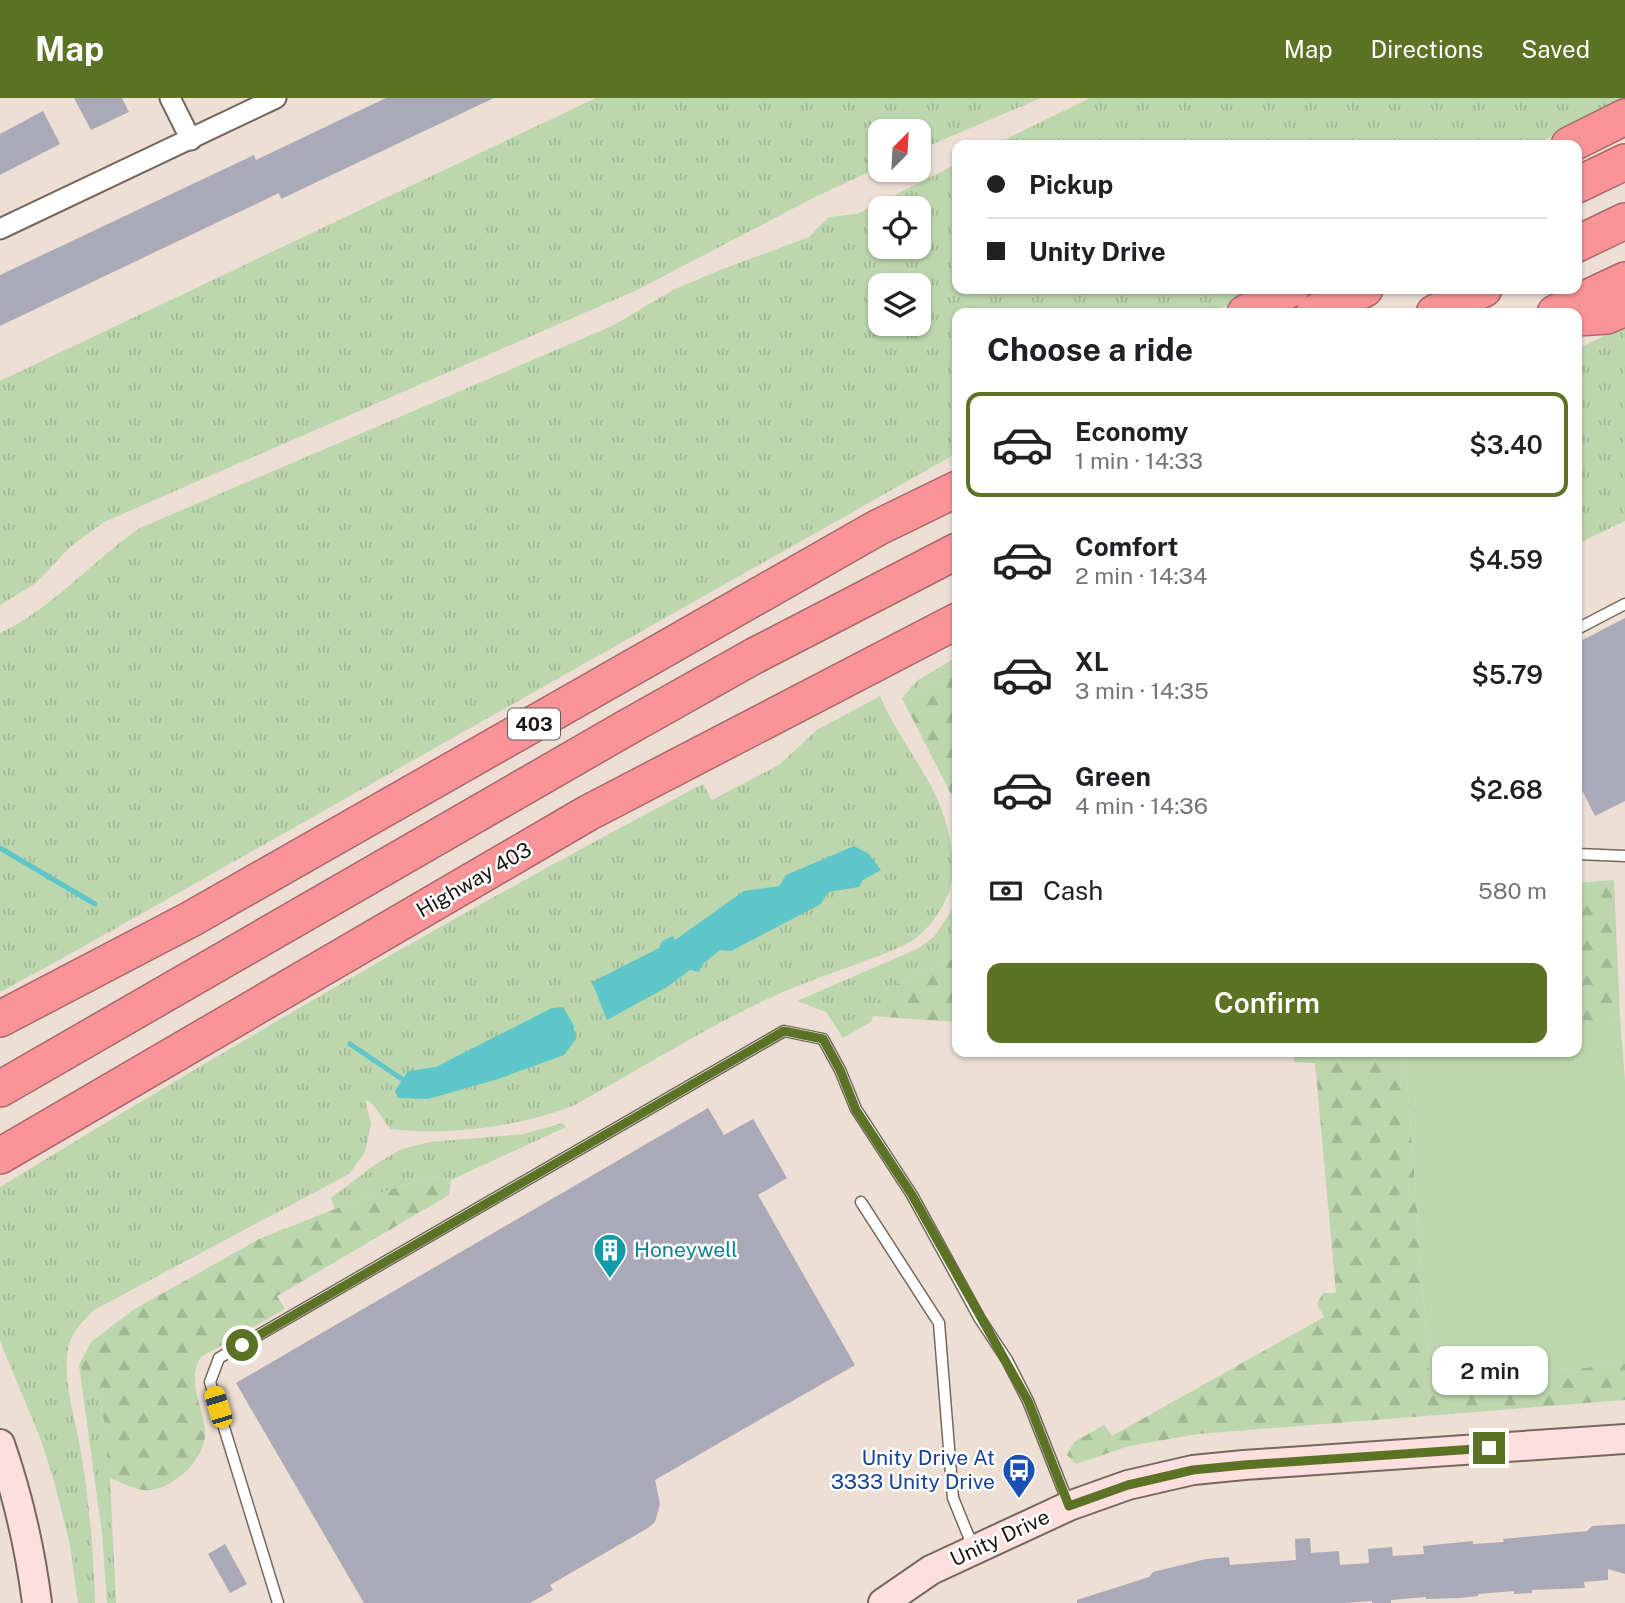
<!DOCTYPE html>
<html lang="en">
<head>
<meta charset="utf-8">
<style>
	body { margin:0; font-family:"Public Sans",sans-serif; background:#f2f2f2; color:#202124; height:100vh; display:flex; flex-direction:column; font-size:26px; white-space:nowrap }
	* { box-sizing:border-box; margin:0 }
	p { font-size:23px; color:#757577 }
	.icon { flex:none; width:38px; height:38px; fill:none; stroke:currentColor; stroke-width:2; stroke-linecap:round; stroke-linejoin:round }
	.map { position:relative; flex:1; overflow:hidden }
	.side { position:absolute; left:952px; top:210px; width:630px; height:749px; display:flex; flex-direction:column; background:#fff; border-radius:14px; box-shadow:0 2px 5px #0004 }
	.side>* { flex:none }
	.top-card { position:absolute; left:952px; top:42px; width:630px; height:154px; border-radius:14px; box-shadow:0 2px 5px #0004; display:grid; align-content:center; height:154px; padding:0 35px; background:#fff }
	.needle { width:46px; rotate:24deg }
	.buttons { position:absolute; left:868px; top:21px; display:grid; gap:14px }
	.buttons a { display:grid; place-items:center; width:63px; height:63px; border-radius:14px; background:#fff; box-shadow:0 2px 5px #0004; font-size:35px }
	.end { position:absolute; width:32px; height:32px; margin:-16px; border:9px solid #5c7325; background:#fff; box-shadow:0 0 0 4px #fff }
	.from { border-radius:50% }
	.bubble { position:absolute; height:49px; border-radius:14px; background:#fff; box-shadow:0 2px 5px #0004; font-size:23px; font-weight:600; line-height:49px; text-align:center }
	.car { position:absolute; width:21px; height:42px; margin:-21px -10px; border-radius:9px; box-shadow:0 0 5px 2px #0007; background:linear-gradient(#f5c518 24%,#345 0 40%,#f5c518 0 76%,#345 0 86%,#f5c518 0) }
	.top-card b { display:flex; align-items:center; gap:24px; height:66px; font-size:26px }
	.top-card b+b { border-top:2px solid #e0e0e0 }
	.top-card i { width:18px; height:18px; background:#202124 }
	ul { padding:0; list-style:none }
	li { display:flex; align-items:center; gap:21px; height:105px; margin:0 14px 10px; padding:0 21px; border:4px solid transparent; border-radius:14px }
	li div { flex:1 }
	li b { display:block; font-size:26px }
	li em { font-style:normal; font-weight:600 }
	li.current { border-color:#5c7325 }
	li>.icon { width:63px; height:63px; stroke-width:1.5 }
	h2 { padding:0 35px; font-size:32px; line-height:84px }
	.pay { display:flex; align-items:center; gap:18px; height:77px; padding:0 35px; font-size:26px }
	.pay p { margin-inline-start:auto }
	.action { display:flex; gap:14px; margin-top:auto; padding:14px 35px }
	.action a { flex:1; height:80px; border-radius:14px; background:#5c7325; color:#fff; font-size:28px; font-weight:600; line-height:80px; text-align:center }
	header { display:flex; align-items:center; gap:42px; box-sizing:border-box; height:98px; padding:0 35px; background:#5c7325; color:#fff }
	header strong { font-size:33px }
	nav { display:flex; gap:38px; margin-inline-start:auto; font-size:24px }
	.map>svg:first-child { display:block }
	.grass { fill:url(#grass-tufts); fill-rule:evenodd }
	.forest { fill:url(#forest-firs) }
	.park { fill:#bcd7ad }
	.water { fill:#5ec5c9 }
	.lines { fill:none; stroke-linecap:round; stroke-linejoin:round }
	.stream { stroke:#5ec5c9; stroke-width:5 }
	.building { fill:#aaa9b8 }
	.lane-casing { stroke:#74685e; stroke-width:13 }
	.street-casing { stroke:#74685e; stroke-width:23 }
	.secondary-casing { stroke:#74685e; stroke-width:32 }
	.highway-casing { stroke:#ab6769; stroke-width:38 }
	.lane { stroke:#fff; stroke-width:10 }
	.street { stroke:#fff; stroke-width:19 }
	.secondary { stroke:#fddfe0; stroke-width:28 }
	.highway { stroke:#f89398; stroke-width:35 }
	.route { stroke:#5c7325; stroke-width:9 }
	.labels { text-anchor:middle; stroke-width:5; stroke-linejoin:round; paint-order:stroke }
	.shield { fill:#fff; stroke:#5f5c59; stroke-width:2 }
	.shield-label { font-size:19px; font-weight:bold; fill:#1b1612 }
	.street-label { font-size:21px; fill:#1b1612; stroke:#fff }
	.culture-label { font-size:21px; fill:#0d838f; stroke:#fff; text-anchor:start }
	.transit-label { font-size:21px; fill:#164399; stroke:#fff; text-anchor:end }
</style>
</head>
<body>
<header>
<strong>Map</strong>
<nav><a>Map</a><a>Directions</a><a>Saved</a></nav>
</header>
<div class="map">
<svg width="1625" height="1505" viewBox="0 0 1625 1505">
	<defs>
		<pattern id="grass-tufts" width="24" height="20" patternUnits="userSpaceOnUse" patternTransform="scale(1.75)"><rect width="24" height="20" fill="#bcd7ad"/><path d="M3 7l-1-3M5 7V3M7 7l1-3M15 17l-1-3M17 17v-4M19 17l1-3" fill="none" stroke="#a1b894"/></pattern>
		<pattern id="forest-firs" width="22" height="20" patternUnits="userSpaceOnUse" patternTransform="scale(1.75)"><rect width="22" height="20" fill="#bcd7ad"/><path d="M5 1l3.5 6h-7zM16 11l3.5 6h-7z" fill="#a1b894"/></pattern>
	</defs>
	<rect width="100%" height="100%" fill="#eddfd4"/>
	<g class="grass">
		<polygon points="596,0 1041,0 919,52 919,33 880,33 880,69 817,98 637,192 104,424 70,449 36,485 0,507 0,283"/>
		<polygon points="1090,0 1625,0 1535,47 994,47"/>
		<path d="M 957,66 L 957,191 L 1259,191 L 1212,215 L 957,215 L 957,355 L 72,855 L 0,894 L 0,535 C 52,511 93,462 140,430 L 612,228 L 673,192 L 720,172 L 809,139 L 829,119 L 857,116 ZM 880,110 L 919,110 L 919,149 L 880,149 ZM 880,187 L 919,187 L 919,226 L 880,226 Z"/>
		<polygon points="1625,228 1625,423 1577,446 1577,251"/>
		<polygon points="957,559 957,575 902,600 918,582"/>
		<path d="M 880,598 C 908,662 952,695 953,772 C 953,796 935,825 916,840 C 902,850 883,856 867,862 C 831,876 793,888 759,905 C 695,936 635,974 573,1008 C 516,1029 451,1038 390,1031 L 371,1004 L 365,1002 L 371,1026 L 365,1054 L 349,1076 L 94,1212 C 80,1226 69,1237 67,1257 C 64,1288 76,1323 81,1354 C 89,1403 94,1455 95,1505 L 78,1505 L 70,1447 L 52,1376 L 39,1337 L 0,1243 L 0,1089 C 231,948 464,811 703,686 L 712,702 L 779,667 L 817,632 Z"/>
		<polygon points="957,804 957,859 882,893 871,924 843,940 826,914 797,903 917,851 934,839"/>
		<polygon points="562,1025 566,1029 451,1082 431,1078 335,1111 331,1100 376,1066 402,1051 429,1044 524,1036"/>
		<polygon points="79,1267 96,1291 107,1334 107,1368 110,1380 116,1505 107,1505 102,1435"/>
	</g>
	<g class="forest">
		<polygon points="957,575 957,708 902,600"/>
		<polygon points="1614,782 1620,919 1577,926 1577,785"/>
		<polygon points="957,859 957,924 872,918 882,893"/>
		<polygon points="1293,954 1405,954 1430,1284 1625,1266 1625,1302 1198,1336 1129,1348 1076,1366 1067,1357 1074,1344 1104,1327 1112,1338 1324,1219 1317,1206 1323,1195 1336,1195 1315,965 1294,964"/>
		<path d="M 431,1078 L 451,1082 L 449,1097 L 277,1198 L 285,1211 L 201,1259 C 186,1282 203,1308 205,1332 C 208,1358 176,1389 151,1392 C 139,1394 122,1385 110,1380 L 107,1368 L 107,1334 L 96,1291 L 79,1267 L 91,1244 L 133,1212 L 259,1141 L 335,1111 Z"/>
	</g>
	<polygon class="park" points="1620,919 1625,982 1625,1266 1430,1284 1405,954 1577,954 1577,925"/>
	<g class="water">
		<polygon points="854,748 869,756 881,772 863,782 859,789 828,794 821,806 731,853 720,852 702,867 699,874 690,872 667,889 607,922 592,884 659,850 662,843 673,838 675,842 744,793 779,788 786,777"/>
		<polygon points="563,909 573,926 576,941 564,957 498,981 428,1001 398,1000 395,993 408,973 436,969 552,910"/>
	</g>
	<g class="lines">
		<g class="stream">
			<polyline points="0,750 95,806"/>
			<polyline points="350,946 408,985"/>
		</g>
	</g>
	<g class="building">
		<polygon points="74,0 122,0 129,14 91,32"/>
		<polygon points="386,0 494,0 281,101 279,95 0,228 0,177 254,57 256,62"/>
		<polygon points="43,13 60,46 0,77 0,36"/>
		<polygon points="1625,520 1625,703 1595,718 1577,682 1577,545"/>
		<polygon points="708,1010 724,1037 753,1021 787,1080 758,1097 855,1267 655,1382 660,1406 655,1424 648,1430 550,1487 553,1492 530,1505 364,1505 236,1285"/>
		<polygon points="1625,1426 1625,1476 1608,1471 1608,1482 1584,1484 1585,1490 1532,1492 1532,1495 1514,1496 1514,1493 1478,1496 1478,1498 1460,1500 1426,1501 1426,1499 1391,1502 1391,1505 1372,1505 1372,1503 1344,1505 1077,1505 1077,1502 1149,1479 1153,1474 1206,1461 1229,1459 1230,1467 1296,1462 1295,1441 1310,1440 1311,1455 1339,1453 1340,1467 1369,1465 1368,1451 1392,1449 1393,1458 1424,1456 1423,1448 1473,1443 1473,1446 1504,1444 1503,1441 1587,1433 1592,1428"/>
		<polygon points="225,1446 247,1486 230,1495 208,1456"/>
	</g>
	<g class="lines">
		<defs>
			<g id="lane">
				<polyline points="1577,531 1625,506"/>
				<polyline points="1577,756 1625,758"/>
				<polyline points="861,1104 939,1225 953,1400 973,1449"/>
				<polyline points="278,1505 210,1284 219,1260 784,933 823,941 840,972 856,1011 912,1097 980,1221 1007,1262 1028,1303 1069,1407"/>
			</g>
			<g id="street">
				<polyline points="170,0 191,42"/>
				<polyline points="0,131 276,0"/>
			</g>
			<g id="secondary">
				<path d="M 0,1346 C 18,1398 30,1450 37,1505"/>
				<polyline points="883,1505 931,1472 1069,1408 1128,1387 1193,1372 1244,1367 1625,1341"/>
			</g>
			<g id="highway">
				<polyline points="1569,47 1625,19"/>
				<polyline points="1577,87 1625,64"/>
				<polyline points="1577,146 1625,123"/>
				<polyline points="1245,215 1291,191"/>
				<polyline points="1314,215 1365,191"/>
				<polyline points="1434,215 1484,191"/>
				<polyline points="1555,215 1625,182"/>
				<polyline points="1577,220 1607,218 1625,210"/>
				<polyline points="0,921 191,821 877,430 957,391"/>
				<polyline points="0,991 626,630 754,558 957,453"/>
				<polyline points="0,1058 588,715 957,523"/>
			</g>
		</defs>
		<use href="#lane" class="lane-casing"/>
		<use href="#street" class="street-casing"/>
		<use href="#secondary" class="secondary-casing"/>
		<use href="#highway" class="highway-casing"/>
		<use href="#lane" class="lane"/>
		<use href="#street" class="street"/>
		<use href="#secondary" class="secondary"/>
		<use href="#highway" class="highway"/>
	</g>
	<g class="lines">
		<polyline class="route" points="242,1247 784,933 823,941 840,972 856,1012 912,1097 1028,1303 1069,1408 1128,1387 1193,1372 1244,1367 1489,1350"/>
	</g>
	<defs>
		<symbol id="building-pin" viewBox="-11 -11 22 30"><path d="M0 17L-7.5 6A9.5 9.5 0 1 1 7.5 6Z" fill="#0f9aa8" stroke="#fff"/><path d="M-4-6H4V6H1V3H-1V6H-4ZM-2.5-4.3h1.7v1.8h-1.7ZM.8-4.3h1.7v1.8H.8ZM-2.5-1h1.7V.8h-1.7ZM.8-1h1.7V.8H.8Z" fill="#fff"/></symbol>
		<symbol id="bus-pin" viewBox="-11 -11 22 30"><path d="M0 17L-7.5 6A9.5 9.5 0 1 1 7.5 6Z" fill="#1a4fb4" stroke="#fff"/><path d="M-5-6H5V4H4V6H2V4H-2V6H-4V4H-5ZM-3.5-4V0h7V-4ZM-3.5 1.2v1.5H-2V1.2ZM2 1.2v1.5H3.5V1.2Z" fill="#fff"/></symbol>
	</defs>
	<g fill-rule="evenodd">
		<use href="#building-pin" x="591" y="1133" width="38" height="52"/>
		<use href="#bus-pin" x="1000" y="1353" width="38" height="52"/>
	</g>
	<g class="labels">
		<rect class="shield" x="508" y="610.5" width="52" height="31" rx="5"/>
		<g class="shield-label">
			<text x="534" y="633">403</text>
		</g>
		<g class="street-label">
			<text transform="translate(474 782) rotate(-30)" y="7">Highway 403</text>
			<text transform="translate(1000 1440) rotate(-25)" y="7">Unity Drive</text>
		</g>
		<g class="culture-label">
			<text x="634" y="1159">Honeywell</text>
		</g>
		<g class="transit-label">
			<text x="995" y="1367">Unity Drive At<tspan x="995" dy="24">3333 Unity Drive</tspan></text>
		</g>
	</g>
</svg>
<div class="buttons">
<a><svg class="needle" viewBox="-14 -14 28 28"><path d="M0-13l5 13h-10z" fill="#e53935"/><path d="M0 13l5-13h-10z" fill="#757577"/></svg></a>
<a><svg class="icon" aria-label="locate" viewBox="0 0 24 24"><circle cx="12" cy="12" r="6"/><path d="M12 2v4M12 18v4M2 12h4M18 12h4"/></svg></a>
<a><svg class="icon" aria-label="layers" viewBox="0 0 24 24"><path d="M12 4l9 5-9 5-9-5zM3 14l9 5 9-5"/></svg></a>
</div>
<i class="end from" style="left:242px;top:1247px"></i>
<i class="end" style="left:1489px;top:1350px"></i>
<div class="bubble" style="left:1432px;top:1248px;width:116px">2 min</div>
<i class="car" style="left:218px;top:1309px;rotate:343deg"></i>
<div class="top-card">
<b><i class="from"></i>Pickup</b>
<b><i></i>Unity Drive</b>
</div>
<section class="side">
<h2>Choose a ride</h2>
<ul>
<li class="current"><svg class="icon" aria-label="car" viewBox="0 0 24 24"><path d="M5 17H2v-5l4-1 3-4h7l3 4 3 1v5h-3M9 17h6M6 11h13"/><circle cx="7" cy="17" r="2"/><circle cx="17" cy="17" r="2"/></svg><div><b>Economy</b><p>1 min · 14:33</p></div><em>$3.40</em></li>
<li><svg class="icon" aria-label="car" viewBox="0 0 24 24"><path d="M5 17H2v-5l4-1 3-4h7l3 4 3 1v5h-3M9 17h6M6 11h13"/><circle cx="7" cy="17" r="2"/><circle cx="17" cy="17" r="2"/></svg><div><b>Comfort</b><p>2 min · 14:34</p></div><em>$4.59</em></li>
<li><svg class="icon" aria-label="car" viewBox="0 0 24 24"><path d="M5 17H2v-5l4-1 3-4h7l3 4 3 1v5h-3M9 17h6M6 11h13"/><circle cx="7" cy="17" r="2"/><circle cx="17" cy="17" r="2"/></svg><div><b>XL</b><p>3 min · 14:35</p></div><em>$5.79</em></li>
<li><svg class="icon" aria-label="car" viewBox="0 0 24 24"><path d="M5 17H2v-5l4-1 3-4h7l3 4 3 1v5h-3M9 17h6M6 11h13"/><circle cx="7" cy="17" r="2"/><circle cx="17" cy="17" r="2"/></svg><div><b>Green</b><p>4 min · 14:36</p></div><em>$2.68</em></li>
</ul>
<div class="pay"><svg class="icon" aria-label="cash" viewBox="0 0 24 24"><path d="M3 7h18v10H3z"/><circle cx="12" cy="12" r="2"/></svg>Cash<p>580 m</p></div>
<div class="action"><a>Confirm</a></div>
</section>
</div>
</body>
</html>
